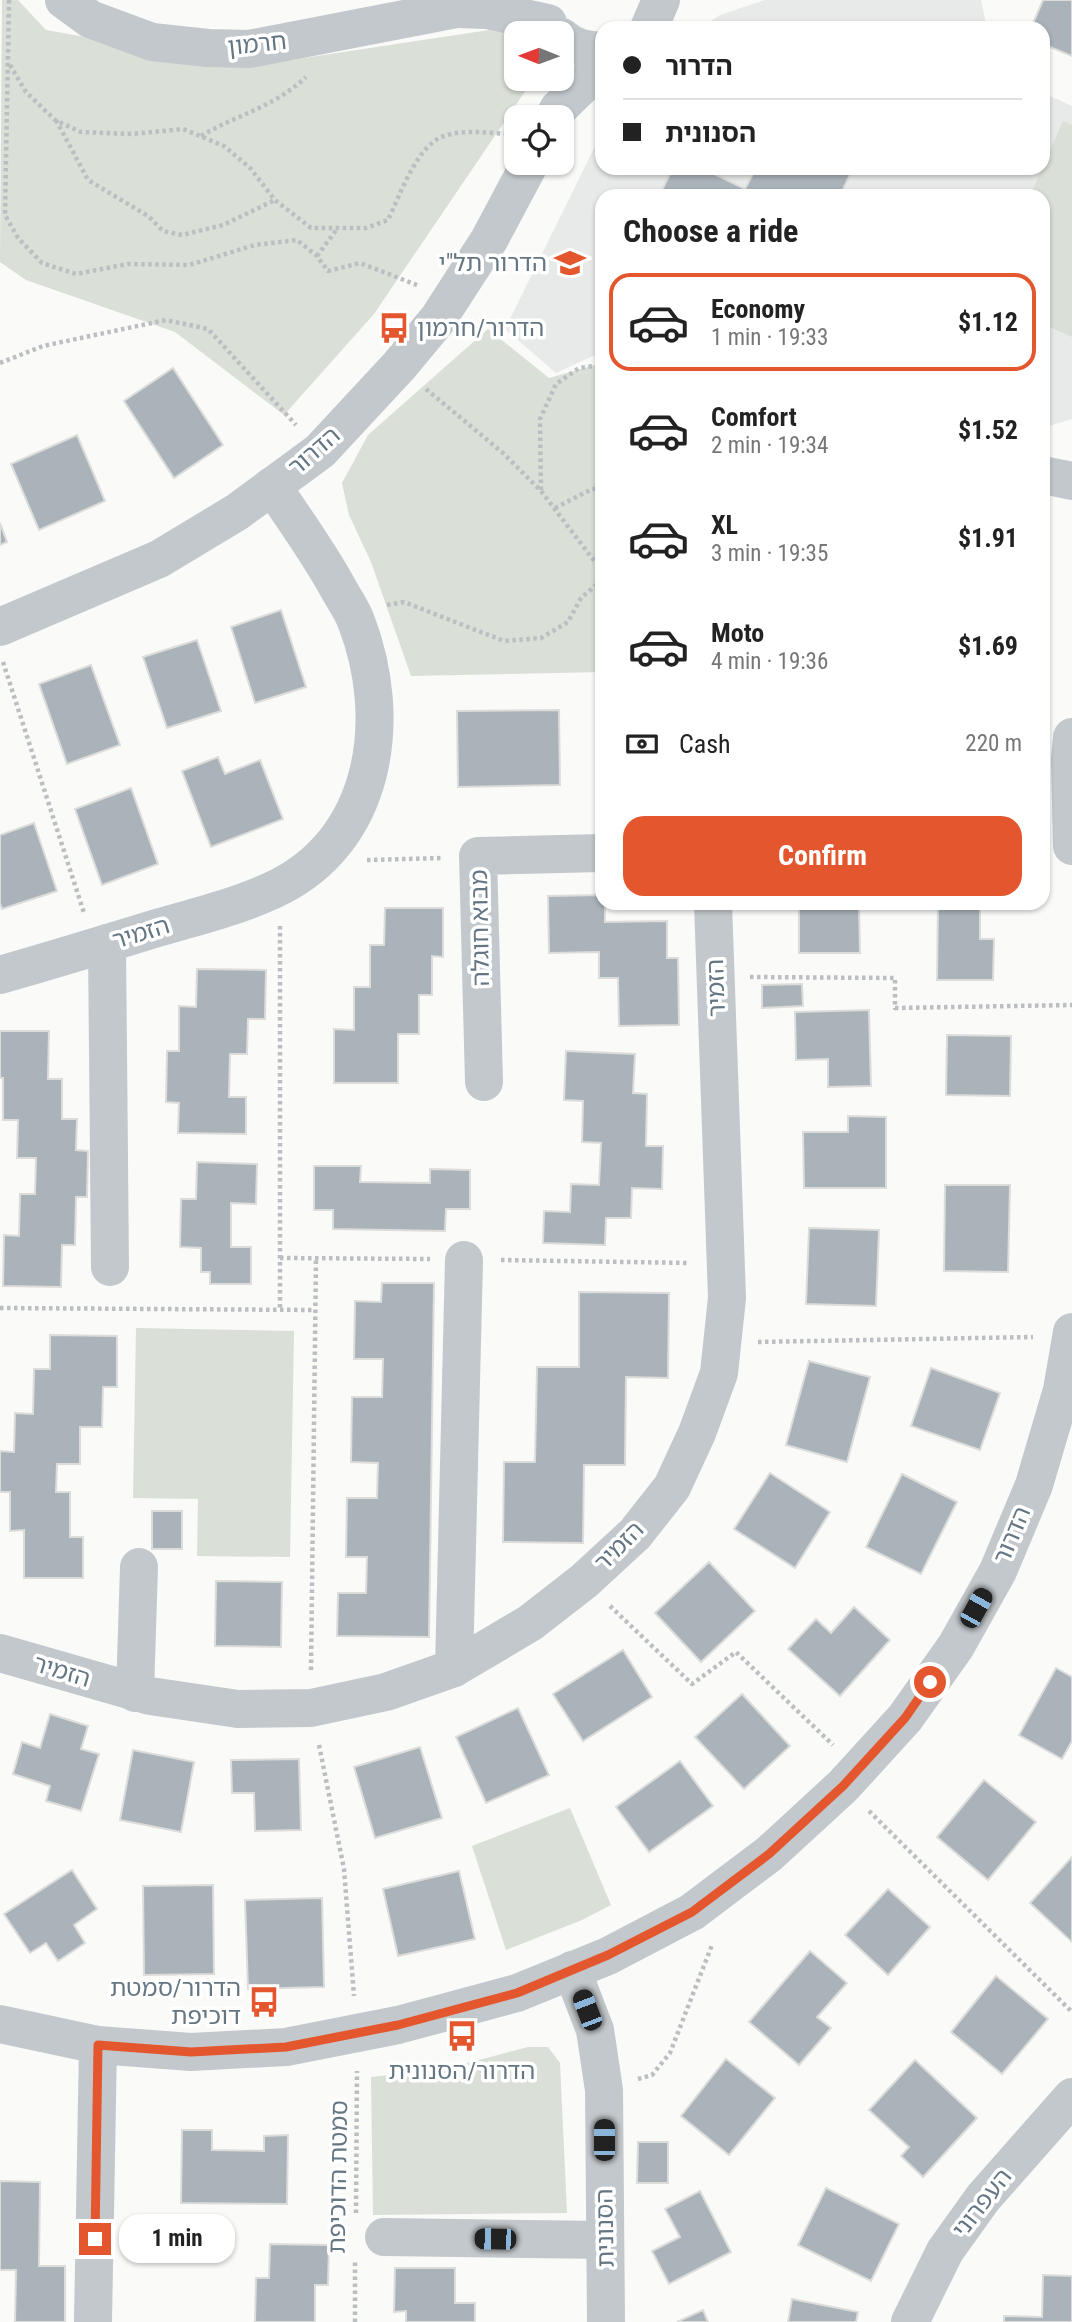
<!DOCTYPE html>
<html lang="en">
<head>
<meta charset="utf-8">
<style>
	body { margin:0; font-family:"Roboto Condensed","Noto Sans Hebrew",sans-serif; background:#f2f2f2; color:#222; height:100vh; display:flex; flex-direction:column; font-size:26px; white-space:nowrap }
	* { box-sizing:border-box; margin:0 }
	p { font-size:23px; color:#767676 }
	.icon { flex:none; width:38px; height:38px; fill:none; stroke:currentColor; stroke-width:2; stroke-linecap:round; stroke-linejoin:round }
	.map { position:relative; flex:1; overflow:hidden }
	.panel { position:absolute; left:595px; top:189px; width:455px; height:721px; display:flex; flex-direction:column; background:#fff; border-radius:21px; box-shadow:0 2px 5px #0004 }
	.panel>* { flex:none }
	.banner { position:absolute; left:595px; top:21px; width:455px; height:154px; border-radius:21px; box-shadow:0 2px 5px #0004; display:grid; align-content:center; height:154px; padding:0 28px; background:#fff }
	.needle { width:46px; rotate:271deg }
	.buttons { position:absolute; left:504px; top:21px; display:grid; gap:14px }
	.buttons a { display:grid; place-items:center; width:70px; height:70px; border-radius:14px; background:#fff; box-shadow:0 2px 5px #0004; font-size:35px }
	.end { position:absolute; width:32px; height:32px; margin:-16px; border:9px solid #e4572e; background:#fff; box-shadow:0 0 0 4px #fff }
	.from { border-radius:50% }
	.bubble { position:absolute; height:49px; border-radius:21px; background:#fff; box-shadow:0 2px 5px #0004; font-size:23px; font-weight:700; line-height:49px; text-align:center }
	.car { position:absolute; width:21px; height:42px; margin:-21px -10px; border-radius:9px; box-shadow:0 0 5px 2px #0007; background:linear-gradient(#222 24%,#8ab4d8 0 40%,#222 0 76%,#8ab4d8 0 86%,#222 0) }
	.banner b { display:flex; align-items:center; gap:24px; height:66px; font-size:26px }
	.banner b+b { border-top:2px solid #e0e0e0 }
	.banner i { width:18px; height:18px; background:#222 }
	ul { padding:0; list-style:none }
	li { display:flex; align-items:center; gap:21px; height:98px; margin:0 14px 10px; padding:0 14px; border:4px solid transparent; border-radius:21px }
	li div { flex:1 }
	li b { display:block; font-size:26px }
	li em { font-style:normal; font-weight:700 }
	li.current { border-color:#e4572e }
	li>.icon { width:63px; height:63px; stroke-width:1.5 }
	h2 { padding:0 28px; font-size:32px; line-height:84px }
	.pay { display:flex; align-items:center; gap:18px; height:77px; padding:0 28px; font-size:26px }
	.pay p { margin-inline-start:auto }
	.primary-button { display:flex; gap:14px; margin-top:auto; padding:14px 28px }
	.primary-button a { flex:1; height:80px; border-radius:21px; background:#e4572e; color:#fff; font-size:28px; font-weight:700; line-height:80px; text-align:center }
	.map>svg:first-child { display:block }
	.built { fill:#e8e9e9 }
	.green { fill:#dadfd7 }
	.building { fill:#aab3b9; stroke:#dcdcda; stroke-width:2 }
	.lines { fill:none; stroke-linecap:round; stroke-linejoin:round }
	.path { stroke:#bbbfc2; stroke-width:4.5; stroke-dasharray:3.5 3.5; stroke-linecap:butt }
	.minor { stroke:#c3c8cc; stroke-width:38 }
	.route { stroke:#e4572e; stroke-width:9 }
	.labels { text-anchor:middle; stroke-width:7; stroke-linejoin:round; paint-order:stroke }
	.street-label { font-size:24px; fill:#657683; stroke:#fff }
	.poi-label { font-size:24px; fill:#657683; stroke:#fff; text-anchor:end }
</style>
</head>
<body>
<div class="map">
<svg width="1072" height="2322" viewBox="0 0 1072 2322">
	<rect width="100%" height="100%" fill="#fafaf8"/>
	<g class="built">
		<polygon points="765,0 981,0 987,28 700,28 720,15"/>
		<polygon points="1043,93 1072,106 1072,419 1043,428 1043,196 602,196 602,355 593,356 556,373 505,329 602,132 602,168 1043,168"/>
	</g>
	<g class="green">
		<polygon points="2,0 18,0 46,30 250,66 509,27 516,54 516,79 523,79 526,90 374,314 284,415 175,332 26,280 0,262"/>
		<polygon points="1063,121 1072,125 1072,337 1043,324 1043,196 1030,196"/>
		<polygon points="488,329 549,378 602,363 602,672 411,676 371,562 349,515 342,483 368,435"/>
		<polygon points="136,1328 294,1331 290,1557 197,1556 198,1499 133,1498"/>
		<polygon points="570,1808 611,1905 582,1920 506,1950 472,1846"/>
		<polygon points="528,2047 548,2047 560,2063 567,2213 373,2215 371,2077 441,2070"/>
	</g>
	<g class="building">
		<polygon points="1043,0 1072,0 1072,56 1043,44 1043,28 1031,28"/>
		<polygon points="673,168 702,168 745,189 756,168 853,168 840,196 659,196"/>
		<polygon points="173,368 223,445 174,478 124,401"/>
		<polygon points="77,435 105,501 39,530 11,464"/>
		<polygon points="0,523 7,542 0,545"/>
		<polygon points="281,610 306,687 255,703 231,627"/>
		<polygon points="197,640 221,711 167,728 143,657"/>
		<polygon points="91,665 120,745 67,764 39,684"/>
		<rect x="596" y="709" width="6" height="81"/>
		<polygon points="559,710 560,785 458,787 457,711"/>
		<polygon points="218,757 225,774 260,760 283,819 211,847 182,771"/>
		<polygon points="131,788 158,864 102,885 75,809"/>
		<polygon points="34,823 57,891 2,909 0,903 0,835"/>
		<polygon points="602,895 602,903 605,903 605,922 667,921 667,958 678,958 679,1025 619,1026 618,978 599,978 599,952 549,953 548,896"/>
		<polygon points="799,903 859,903 860,953 799,953"/>
		<polygon points="938,903 980,903 980,939 994,939 993,980 937,980"/>
		<polygon points="385,908 443,908 443,957 432,956 432,995 419,995 419,1034 398,1034 398,1083 334,1083 334,1029 354,1030 354,987 370,987 370,945 384,945"/>
		<polygon points="197,969 266,970 265,1019 248,1019 247,1054 230,1054 229,1097 246,1097 246,1134 178,1133 179,1103 166,1102 167,1051 179,1051 179,1006 196,1007"/>
		<polygon points="802,984 803,1006 762,1008 762,985"/>
		<polygon points="869,1010 871,1086 828,1087 828,1059 796,1060 795,1012"/>
		<polygon points="0,1031 49,1031 48,1079 62,1079 62,1119 77,1119 76,1150 88,1151 87,1197 76,1197 75,1245 62,1245 61,1287 3,1286 4,1235 19,1236 20,1194 35,1194 36,1158 17,1158 18,1120 3,1120 3,1078 0,1078"/>
		<polygon points="947,1035 1011,1036 1010,1096 946,1095"/>
		<polygon points="566,1051 635,1054 633,1093 647,1094 646,1146 663,1146 662,1189 632,1188 631,1218 606,1218 605,1245 543,1243 544,1211 570,1212 571,1184 599,1185 601,1143 582,1142 583,1101 564,1100"/>
		<polygon points="848,1116 886,1117 886,1188 804,1188 803,1132 848,1132"/>
		<polygon points="197,1162 257,1164 256,1204 231,1203 231,1247 251,1247 251,1284 210,1284 210,1272 201,1272 201,1248 180,1247 181,1199 196,1199"/>
		<polygon points="314,1166 361,1166 360,1182 430,1183 430,1169 470,1170 470,1209 446,1209 445,1231 333,1229 333,1210 314,1210"/>
		<polygon points="945,1185 1010,1185 1008,1272 944,1271"/>
		<polygon points="809,1228 879,1230 876,1306 806,1304"/>
		<polygon points="382,1283 434,1283 429,1637 337,1636 338,1593 366,1593 367,1557 346,1557 347,1498 377,1498 378,1463 351,1462 352,1397 382,1397 383,1359 354,1359 355,1301 381,1302"/>
		<polygon points="579,1292 669,1293 668,1378 626,1377 625,1465 584,1465 583,1543 503,1542 504,1462 535,1462 537,1367 579,1367"/>
		<polygon points="50,1335 117,1336 117,1387 103,1387 102,1427 80,1427 80,1464 57,1464 56,1492 70,1492 70,1537 83,1537 83,1578 24,1578 24,1530 10,1531 10,1492 0,1492 0,1451 14,1452 15,1413 33,1414 34,1369 50,1369"/>
		<polygon points="809,1361 870,1377 847,1462 786,1445"/>
		<polygon points="931,1368 1000,1393 980,1450 911,1426"/>
		<polygon points="770,1473 830,1512 795,1568 734,1529"/>
		<polygon points="902,1474 957,1502 921,1574 866,1547"/>
		<rect x="152" y="1511" width="30" height="38"/>
		<polygon points="709,1562 755,1611 701,1662 655,1613"/>
		<polygon points="216,1581 282,1582 281,1647 215,1646"/>
		<polygon points="854,1607 890,1640 840,1696 788,1649 816,1619 831,1633"/>
		<polygon points="623,1650 652,1697 583,1741 553,1694"/>
		<polygon points="1056,1668 1072,1677 1072,1741 1062,1759 1019,1735"/>
		<polygon points="742,1694 790,1746 744,1789 695,1737"/>
		<polygon points="518,1708 549,1775 486,1803 456,1737"/>
		<polygon points="50,1714 88,1726 81,1749 99,1754 81,1811 46,1801 50,1786 13,1774 22,1742 40,1748"/>
		<polygon points="420,1747 442,1818 375,1838 354,1767"/>
		<polygon points="133,1750 194,1762 181,1832 120,1820"/>
		<polygon points="299,1759 301,1830 255,1831 254,1793 232,1793 231,1760"/>
		<polygon points="680,1761 713,1806 649,1852 616,1807"/>
		<polygon points="984,1780 1036,1822 988,1880 937,1837"/>
		<polygon points="1072,1857 1072,1942 1030,1903"/>
		<polygon points="72,1870 97,1909 74,1925 85,1943 58,1961 46,1943 30,1953 4,1914"/>
		<polygon points="459,1871 475,1939 398,1956 383,1889"/>
		<polygon points="213,1885 214,1974 144,1975 143,1886"/>
		<polygon points="888,1889 930,1927 888,1975 845,1935"/>
		<polygon points="322,1898 324,1987 248,1989 245,1900"/>
		<polygon points="810,1951 847,1983 817,2017 831,2028 799,2065 749,2022"/>
		<polygon points="996,1976 1048,2019 1002,2074 951,2032"/>
		<polygon points="726,2059 775,2098 729,2155 681,2116"/>
		<polygon points="915,2060 977,2118 923,2177 901,2156 909,2147 869,2110"/>
		<polygon points="182,2130 212,2130 212,2150 264,2151 264,2136 288,2135 287,2204 181,2203"/>
		<polygon points="638,2142 668,2142 668,2183 637,2183"/>
		<polygon points="0,2181 40,2182 39,2266 65,2266 65,2322 15,2322 16,2270 0,2270"/>
		<polygon points="826,2188 899,2224 871,2281 798,2245"/>
		<polygon points="700,2191 731,2252 669,2284 652,2251 680,2237 665,2209"/>
		<polygon points="270,2244 329,2245 328,2285 315,2285 315,2322 255,2322 256,2278 269,2278"/>
		<polygon points="395,2268 455,2268 455,2303 475,2303 475,2322 406,2322 406,2311 394,2312"/>
		<polygon points="1043,2275 1072,2276 1072,2322 1004,2322 1004,2316 1042,2317"/>
		<polygon points="792,2299 858,2312 856,2322 788,2322"/>
		<polygon points="703,2310 708,2322 677,2322"/>
	</g>
	<g class="lines">
		<g class="path">
			<polyline points="9,0 5,215 18,238 42,263 76,274 128,264 189,265 255,245 297,240 317,256 328,271 360,263 417,285"/>
			<path d="M 10,65 L 26,92 L 55,120 L 81,132 L 131,134 L 183,129 L 224,146 L 250,168 L 275,200 L 311,228 L 366,228 L 388,220 C 400,195 417,145 444,136 C 464,129 488,133 508,134"/>
			<polyline points="56,120 88,180 148,216 163,231 182,235 223,225 275,200"/>
			<path d="M 201,136 C 238,114 273,108 306,77"/>
			<polyline points="317,256 337,229"/>
			<polyline points="0,363 43,346 166,320 208,329 296,425"/>
			<polyline points="426,389 503,453 541,491 602,571"/>
			<polyline points="541,490 540,419 556,384 579,368 602,365"/>
			<polyline points="555,508 592,489 602,488"/>
			<polyline points="387,605 404,602 504,641 541,638 568,622 581,598 602,580"/>
			<polyline points="3,662 84,913"/>
			<polyline points="367,860 442,858"/>
			<polyline points="280,926 280,1310"/>
			<polyline points="750,977 895,978 895,1008 1072,1005"/>
			<polyline points="280,1258 430,1259"/>
			<polyline points="501,1260 689,1263"/>
			<polyline points="0,1308 315,1310"/>
			<polyline points="758,1342 1033,1337"/>
			<polyline points="610,1606 692,1684 736,1652 833,1745"/>
			<polyline points="311,1670 316,1258"/>
			<polyline points="319,1745 344,1869 354,1996"/>
			<polyline points="869,1811 1072,2012"/>
			<polyline points="638,2079 652,2075 670,2053 712,1945"/>
			<polyline points="356,2213 357,2071"/>
			<polyline points="355,2322 355,2260"/>
		</g>
		<g class="minor">
			<polyline points="64,0 90,19 152,42 208,48 249,49 456,9 480,0"/>
			<polyline points="456,9 487,10 548,23"/>
			<polyline points="649,28 661,0"/>
			<path d="M 562,37 C 573,48 587,50 602,51"/>
			<polyline points="554,117 559,108 602,66"/>
			<polyline points="1043,475 1072,481"/>
			<polyline points="0,627 159,559 237,512 320,451 399,366 438,319 489,240 530,163"/>
			<polyline points="1072,737 1070,759 1072,846"/>
			<polyline points="107,943 110,1267"/>
			<path d="M 0,975 C 52,960 105,944 157,928 C 196,917 236,907 273,890 C 377,842 394,719 356,621 C 352,610 344,599 338,588 C 319,553 295,520 272,486"/>
			<polyline points="484,1082 478,856 602,853"/>
			<polyline points="0,1653 150,1696 238,1709 311,1708 386,1692 454,1668 530,1623 584,1581 635,1534 672,1487 697,1433 719,1373 727,1298 713,903"/>
			<polyline points="454,1668 464,1260"/>
			<polyline points="135,1693 139,1567"/>
			<polyline points="572,1970 595,2030 604,2090 606,2322"/>
			<polyline points="0,2024 98,2045 191,2052 286,2047 398,2025 517,1993 608,1956 692,1912 769,1854 843,1786 905,1718 956,1646 998,1571 1034,1485 1062,1390 1072,1332"/>
			<polyline points="384,2237 605,2240"/>
			<polyline points="93,2322 98,2045"/>
			<polyline points="910,2322 945,2251 983,2198 1072,2097"/>
		</g>
	</g>
	<g class="lines">
		<polyline class="route" points="95,2239 98,2045 191,2052 286,2047 398,2025 517,1993 608,1955 692,1912 769,1854 843,1786 905,1718 930,1682"/>
	</g>
	<defs>
		<symbol id="school-bare" viewBox="-9 -9 18 18"><path d="M0-5L7-2L0 1L-7-2ZM-4 1L0 2.5L4 1V4Q0 6-4 4Z" fill="#e4572e" stroke="#fff" stroke-width="2.5" paint-order="stroke"/></symbol>
		<symbol id="bus-bare" viewBox="-9 -9 18 18"><path d="M-5-6H5V4H4V6H2V4H-2V6H-4V4H-5ZM-3.5-4V0h7V-4ZM-3.5 1.2v1.5H-2V1.2ZM2 1.2v1.5H3.5V1.2Z" fill="#e4572e" stroke="#fff" stroke-width="2.5" paint-order="stroke"/></symbol>
	</defs>
	<g fill-rule="evenodd">
		<use href="#school-bare" x="548" y="241" width="44" height="44"/>
		<use href="#bus-bare" x="372" y="306" width="44" height="44"/>
		<use href="#bus-bare" x="242" y="1980" width="44" height="44"/>
		<use href="#bus-bare" x="440" y="2014" width="44" height="44"/>
	</g>
	<g class="labels">
		<g class="street-label">
			<text transform="translate(257 44) rotate(-6)" y="8">חרמון</text>
			<text transform="translate(314 451) rotate(-41)" y="8">הדרור</text>
			<text transform="translate(480 928) rotate(-91)" y="8">מבוא חוגלה</text>
			<text transform="translate(141 933) rotate(-17)" y="8">הזמיר</text>
			<text transform="translate(716 988) rotate(-92)" y="8">הזמיר</text>
			<text transform="translate(1012 1535) rotate(-67)" y="8">הדרור</text>
			<text transform="translate(619 1546) rotate(-45)" y="8">הזמיר</text>
			<text transform="translate(62 1671) rotate(17)" y="8">הזמיר</text>
			<text transform="translate(338 2177) rotate(-89)" y="8">סמטת הדוכיפת</text>
			<text transform="translate(982 2203) rotate(-52)" y="8">העפרוני</text>
			<text transform="translate(605 2228) rotate(-91)" y="8">הסנונית</text>
		</g>
		<g class="poi-label">
			<text x="547" y="271">הדרור תל"י</text>
			<text x="417" y="336" text-anchor="start">הדרור/חרמון</text>
			<text x="241" y="1996">הדרור/סמטת<tspan x="241" dy="28">דוכיפת</tspan></text>
			<text x="462" y="2079" text-anchor="middle">הדרור/הסנונית</text>
		</g>
	</g>
</svg>
<div class="buttons">
<a><svg class="needle" viewBox="-14 -14 28 28"><path d="M0-13l5 13h-10z" fill="#e53935"/><path d="M0 13l5-13h-10z" fill="#767676"/></svg></a>
<a><svg class="icon" aria-label="locate" viewBox="0 0 24 24"><circle cx="12" cy="12" r="6"/><path d="M12 2v4M12 18v4M2 12h4M18 12h4"/></svg></a>
</div>
<i class="end from" style="left:930px;top:1682px"></i>
<i class="end" style="left:95px;top:2239px"></i>
<div class="bubble" style="left:119px;top:2214px;width:116px">1 min</div>
<i class="car" style="left:976px;top:1608px;rotate:29deg"></i>
<i class="car" style="left:587px;top:2010px;rotate:339deg"></i>
<i class="car" style="left:604px;top:2140px;rotate:0deg"></i>
<i class="car" style="left:495px;top:2239px;rotate:271deg"></i>
<div class="banner">
<b><i class="from"></i>הדרור</b>
<b><i></i>הסנונית</b>
</div>
<section class="panel">
<h2>Choose a ride</h2>
<ul>
<li class="current"><svg class="icon" aria-label="car" viewBox="0 0 24 24"><path d="M5 17H2v-5l4-1 3-4h7l3 4 3 1v5h-3M9 17h6M6 11h13"/><circle cx="7" cy="17" r="2"/><circle cx="17" cy="17" r="2"/></svg><div><b>Economy</b><p>1 min · 19:33</p></div><em>$1.12</em></li>
<li><svg class="icon" aria-label="car" viewBox="0 0 24 24"><path d="M5 17H2v-5l4-1 3-4h7l3 4 3 1v5h-3M9 17h6M6 11h13"/><circle cx="7" cy="17" r="2"/><circle cx="17" cy="17" r="2"/></svg><div><b>Comfort</b><p>2 min · 19:34</p></div><em>$1.52</em></li>
<li><svg class="icon" aria-label="car" viewBox="0 0 24 24"><path d="M5 17H2v-5l4-1 3-4h7l3 4 3 1v5h-3M9 17h6M6 11h13"/><circle cx="7" cy="17" r="2"/><circle cx="17" cy="17" r="2"/></svg><div><b>XL</b><p>3 min · 19:35</p></div><em>$1.91</em></li>
<li><svg class="icon" aria-label="car" viewBox="0 0 24 24"><path d="M5 17H2v-5l4-1 3-4h7l3 4 3 1v5h-3M9 17h6M6 11h13"/><circle cx="7" cy="17" r="2"/><circle cx="17" cy="17" r="2"/></svg><div><b>Moto</b><p>4 min · 19:36</p></div><em>$1.69</em></li>
</ul>
<div class="pay"><svg class="icon" aria-label="cash" viewBox="0 0 24 24"><path d="M3 7h18v10H3z"/><circle cx="12" cy="12" r="2"/></svg>Cash<p>220 m</p></div>
<div class="primary-button"><a>Confirm</a></div>
</section>
</div>
</body>
</html>
